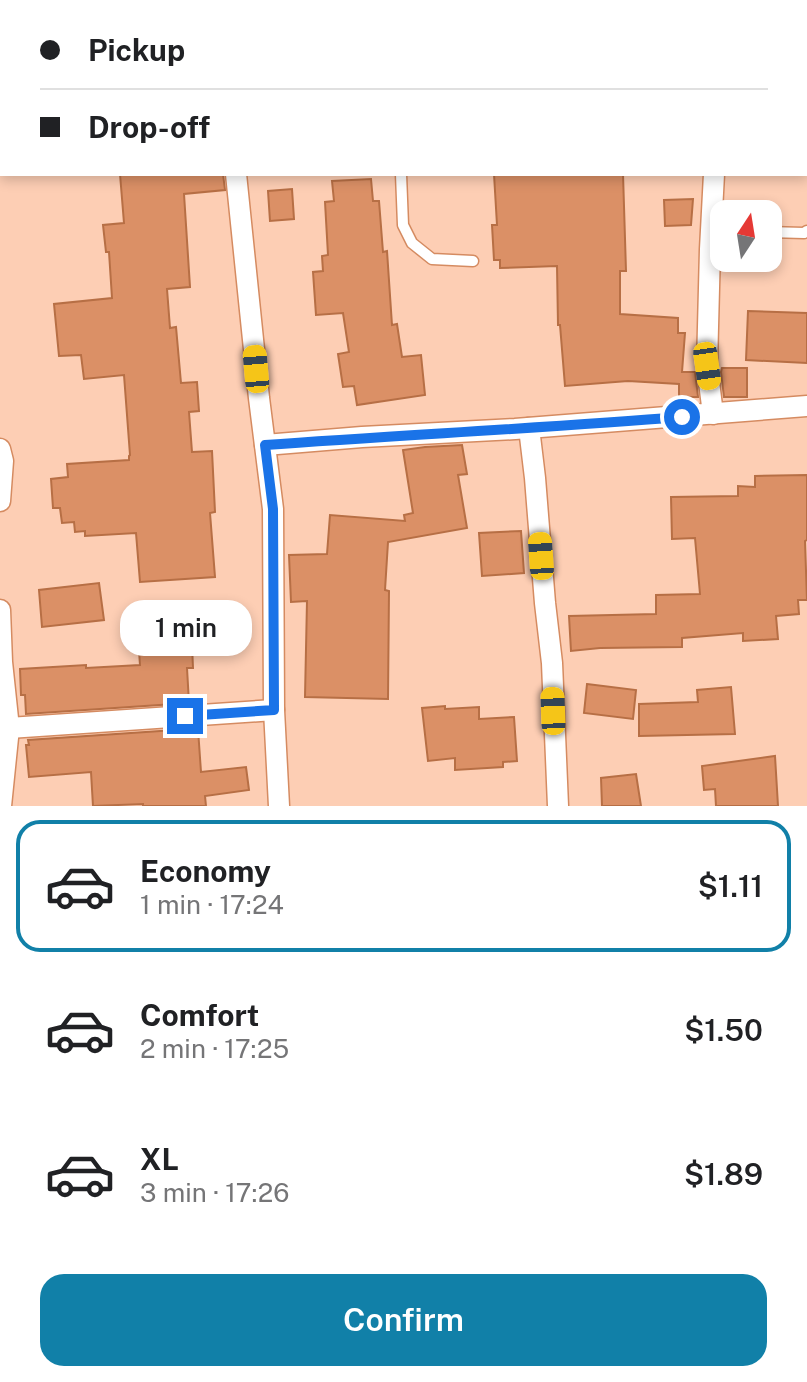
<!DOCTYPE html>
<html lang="en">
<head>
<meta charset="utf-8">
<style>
	body { margin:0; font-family:"Public Sans",sans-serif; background:#f2f2f2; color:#202124; height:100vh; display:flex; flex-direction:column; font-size:30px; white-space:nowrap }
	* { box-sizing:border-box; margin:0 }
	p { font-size:26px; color:#757577 }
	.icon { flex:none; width:44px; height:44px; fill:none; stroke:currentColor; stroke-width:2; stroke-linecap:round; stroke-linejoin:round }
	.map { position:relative; height:806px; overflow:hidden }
	.drawer { display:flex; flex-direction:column; background:#fff; flex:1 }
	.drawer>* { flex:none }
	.guide { position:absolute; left:0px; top:0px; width:808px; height:176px; box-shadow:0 4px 12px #0003; display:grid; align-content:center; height:176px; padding:0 40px; background:#fff }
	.needle { width:52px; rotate:12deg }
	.controls { position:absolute; left:710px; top:200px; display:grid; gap:16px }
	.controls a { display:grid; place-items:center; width:72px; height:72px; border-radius:16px; background:#fff; box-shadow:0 4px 12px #0003; font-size:40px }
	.end { position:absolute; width:36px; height:36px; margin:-18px; border:10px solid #1a73e8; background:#fff; box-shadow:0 0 0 4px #fff }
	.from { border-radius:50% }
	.bubble { position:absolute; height:56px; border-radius:24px; background:#fff; box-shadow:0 4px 12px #0003; font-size:26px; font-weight:600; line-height:56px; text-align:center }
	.car { position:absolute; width:24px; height:48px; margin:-24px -12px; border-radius:10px; box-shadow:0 0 6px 2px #0007; background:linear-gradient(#f5c518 24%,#345 0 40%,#f5c518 0 76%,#345 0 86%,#f5c518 0) }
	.guide b { display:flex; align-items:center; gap:28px; height:76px; font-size:30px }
	.guide b+b { border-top:2px solid #e0e0e0 }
	.guide i { width:20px; height:20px; background:#202124 }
	ul { padding:14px 0 0; list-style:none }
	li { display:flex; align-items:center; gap:24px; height:132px; margin:0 16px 12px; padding:0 24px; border:4px solid transparent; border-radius:24px }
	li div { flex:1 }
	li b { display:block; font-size:30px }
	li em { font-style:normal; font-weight:600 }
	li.current { border-color:#1180a8 }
	li>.icon { width:72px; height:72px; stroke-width:1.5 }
	.button { display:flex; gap:16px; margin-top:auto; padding:16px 40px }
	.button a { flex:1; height:92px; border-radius:24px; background:#1180a8; color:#fff; font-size:32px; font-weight:600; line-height:92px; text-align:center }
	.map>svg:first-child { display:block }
	.building { fill:#db9066; stroke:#b76f45; stroke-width:2 }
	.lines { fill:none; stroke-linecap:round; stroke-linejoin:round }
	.service-casing { stroke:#d58b61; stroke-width:13 }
	.minor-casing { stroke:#d58b61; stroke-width:23 }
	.service { stroke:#fff; stroke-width:10 }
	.minor { stroke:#fff; stroke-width:20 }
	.route { stroke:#1a73e8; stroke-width:10 }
</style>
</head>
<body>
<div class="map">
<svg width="807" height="806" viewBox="0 0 807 806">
	<rect width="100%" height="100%" fill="#fdceb4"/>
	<g class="building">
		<polygon points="120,174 223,174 225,190 184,194 190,287 167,289 170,328 176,327 181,383 197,382 199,411 189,412 192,452 212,451 215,512 210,513 215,577 140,582 136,533 85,536 85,531 75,532 74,522 62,523 60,508 53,508 51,479 68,477 67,464 129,460 129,456 130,455 124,375 84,379 81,355 59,356 54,304 112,298 109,252 106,252 103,225 124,223"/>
		<polygon points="494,174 623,174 626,271 620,271 620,314 678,318 678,333 685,333 682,372 695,372 698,397 679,397 679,384 628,381 565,386 560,325 558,325 557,266 500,268 500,260 494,260 492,225 497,225"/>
		<polygon points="371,179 373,201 379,201 383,252 387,251 392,325 397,324 402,357 421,355 425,395 357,405 354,386 343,387 338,354 349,352 343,313 316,315 313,272 323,271 322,256 328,255 325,202 334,201 332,181"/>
		<polygon points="292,189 294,219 270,221 268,191"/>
		<polygon points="693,199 691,225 665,226 664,200"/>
		<polygon points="748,311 807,313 807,363 746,360"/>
		<polygon points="722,368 747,368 747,397 724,397 721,372"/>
		<polygon points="462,445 467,474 458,475 467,528 388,542 385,590 389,591 388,699 305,697 307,601 291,602 289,555 327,554 330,515 405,521 404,515 413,513 403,450 425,447"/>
		<polygon points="807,475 807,540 805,541 807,600 798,600 799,614 776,616 778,639 743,641 743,633 682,638 682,647 600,648 571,651 569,616 656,614 656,595 700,594 695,538 672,539 671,497 738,496 738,486 755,487 755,476"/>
		<polygon points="521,531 524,573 482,576 479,533"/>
		<polygon points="99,583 104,620 42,627 39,590"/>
		<polygon points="185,634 185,646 192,645 193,668 187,668 189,703 26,714 25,695 21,695 20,669 86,665 86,668 140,665 138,637"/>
		<polygon points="587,684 636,690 633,719 584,713"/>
		<polygon points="731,687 735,734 639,736 639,704 698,702 697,690"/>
		<polygon points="445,706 445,709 479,707 479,719 514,717 517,761 503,762 503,767 455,770 455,758 428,761 422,708"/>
		<polygon points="190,729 198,729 201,772 246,767 249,790 205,796 206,806 143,806 143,804 93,806 91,772 29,777 26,745 29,745 28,740"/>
		<polygon points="775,756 778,806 716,806 715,789 704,790 702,766"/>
		<polygon points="636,774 641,806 602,806 601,778"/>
	</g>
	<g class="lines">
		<defs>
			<g id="service">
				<polyline points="393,0 393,2"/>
				<polyline points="401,174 403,225 412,243 432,259 473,261"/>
				<polyline points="768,232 804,233 807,231"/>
			</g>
			<g id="minor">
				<polyline points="210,0 211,2"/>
				<polyline points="713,0 713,2"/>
				<polyline points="748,0 759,2"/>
				<polyline points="253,2 258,0"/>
				<polyline points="806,10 807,10"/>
				<polyline points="0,39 2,39"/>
				<polyline points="236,174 259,398 273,509 274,710 279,806"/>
				<polyline points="713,414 707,366 710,249 714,174"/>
				<polyline points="529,428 535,478 545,603 552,663 558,806"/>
				<polyline points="265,445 362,437 515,429 807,406"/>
				<polyline points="0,449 3,461 0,501"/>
				<polyline points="0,610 2,662 9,728 1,806"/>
				<polyline points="9,728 274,710"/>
			</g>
		</defs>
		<use href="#service" class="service-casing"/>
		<use href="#minor" class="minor-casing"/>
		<use href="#service" class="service"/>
		<use href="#minor" class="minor"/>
	</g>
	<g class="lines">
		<path class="route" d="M 185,716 L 274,710 L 273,509 L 265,445 C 404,435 543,428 682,417"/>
	</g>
</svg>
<div class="controls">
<a><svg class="needle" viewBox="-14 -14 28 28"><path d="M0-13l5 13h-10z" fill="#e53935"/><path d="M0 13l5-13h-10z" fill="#757577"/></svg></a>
</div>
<i class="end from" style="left:682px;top:417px"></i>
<i class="end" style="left:185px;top:716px"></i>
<div class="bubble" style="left:120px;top:600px;width:132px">1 min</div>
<i class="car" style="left:707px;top:366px;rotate:172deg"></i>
<i class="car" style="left:256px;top:369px;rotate:355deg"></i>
<i class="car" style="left:541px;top:556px;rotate:356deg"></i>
<i class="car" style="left:553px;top:711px;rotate:358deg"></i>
<div class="guide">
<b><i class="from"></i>Pickup</b>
<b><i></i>Drop-off</b>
</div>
</div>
<section class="drawer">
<ul>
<li class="current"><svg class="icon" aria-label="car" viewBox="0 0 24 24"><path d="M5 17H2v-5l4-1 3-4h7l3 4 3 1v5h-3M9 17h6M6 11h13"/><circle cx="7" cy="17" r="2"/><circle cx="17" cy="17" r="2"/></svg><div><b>Economy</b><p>1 min · 17:24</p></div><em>$1.11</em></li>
<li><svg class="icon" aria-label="car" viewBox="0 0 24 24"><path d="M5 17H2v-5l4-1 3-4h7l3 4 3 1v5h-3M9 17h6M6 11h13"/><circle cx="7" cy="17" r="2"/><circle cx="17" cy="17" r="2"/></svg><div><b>Comfort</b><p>2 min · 17:25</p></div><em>$1.50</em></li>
<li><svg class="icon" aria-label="car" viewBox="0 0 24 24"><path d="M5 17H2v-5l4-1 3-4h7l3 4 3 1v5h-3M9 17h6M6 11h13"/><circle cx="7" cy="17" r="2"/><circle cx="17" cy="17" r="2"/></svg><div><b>XL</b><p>3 min · 17:26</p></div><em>$1.89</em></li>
</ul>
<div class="button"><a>Confirm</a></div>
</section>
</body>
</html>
